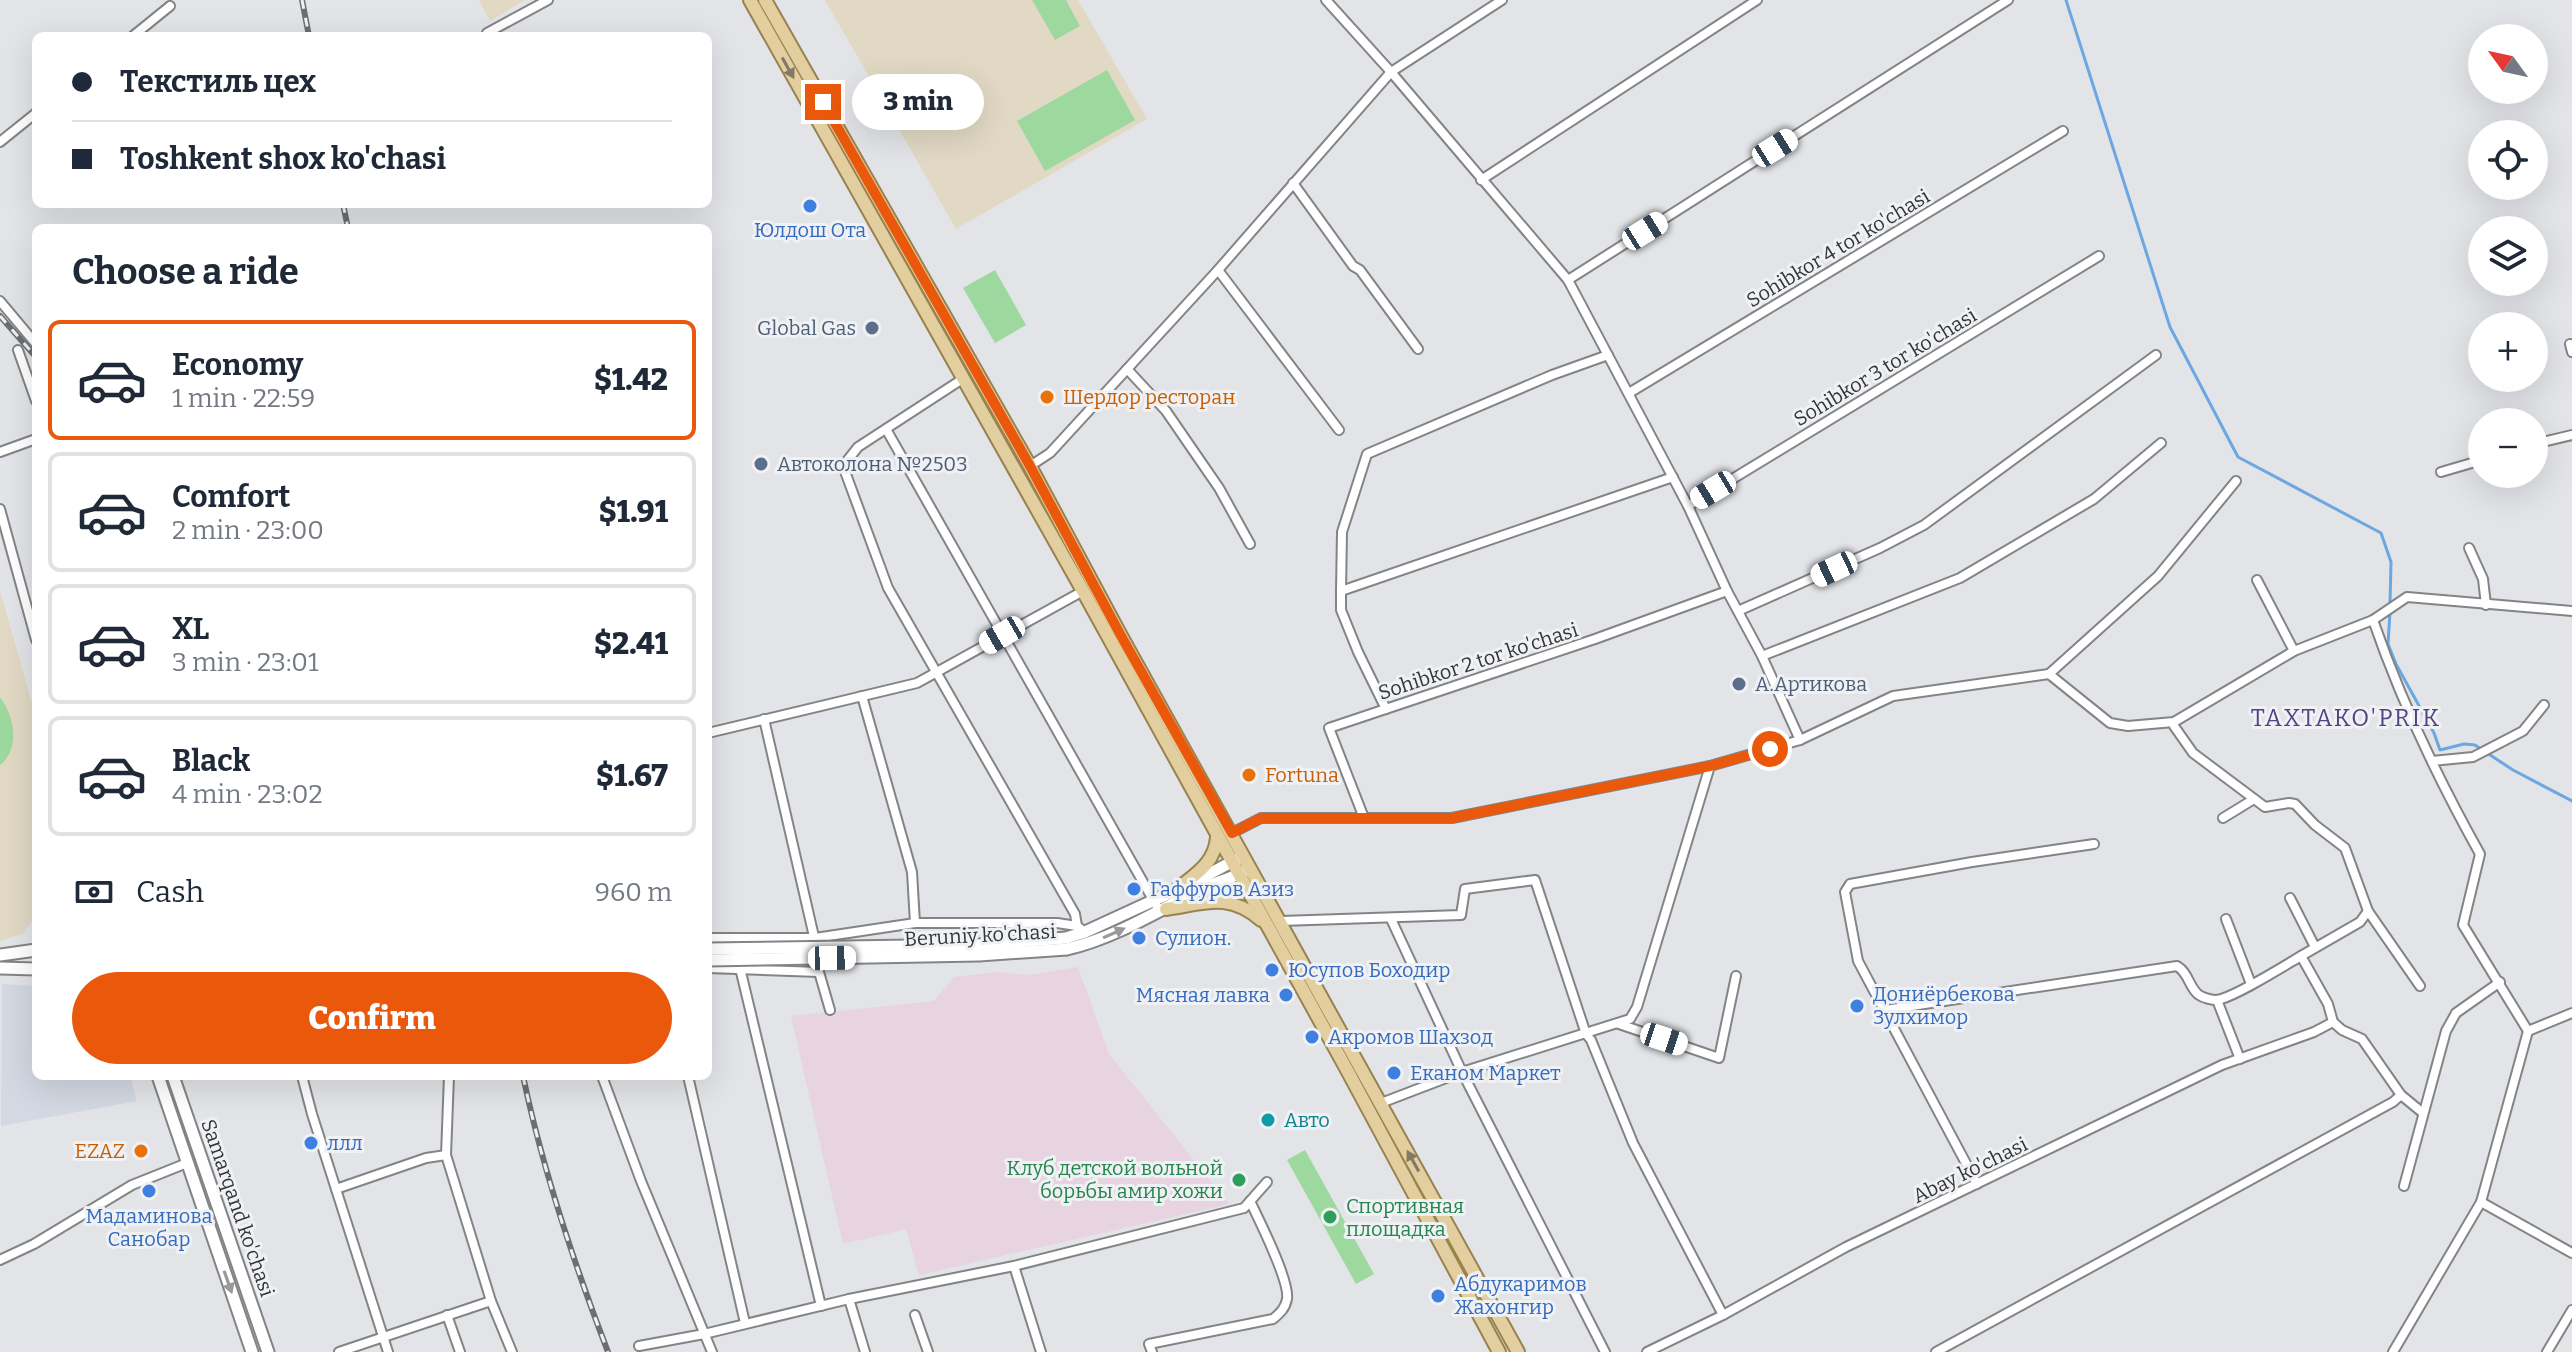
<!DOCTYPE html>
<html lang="en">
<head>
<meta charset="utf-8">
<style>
	body { margin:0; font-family:Bitter,serif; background:#f2f2f3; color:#1f2937; height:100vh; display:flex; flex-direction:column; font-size:30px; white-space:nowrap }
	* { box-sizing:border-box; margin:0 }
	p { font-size:26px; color:#747a83 }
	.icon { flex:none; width:44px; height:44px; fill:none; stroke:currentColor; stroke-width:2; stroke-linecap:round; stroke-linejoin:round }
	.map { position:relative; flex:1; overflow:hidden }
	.sheet { position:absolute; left:32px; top:224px; width:680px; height:856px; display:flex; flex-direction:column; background:#fff; border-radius:12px; box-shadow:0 8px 32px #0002 }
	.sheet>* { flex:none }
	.top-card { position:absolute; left:32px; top:32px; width:680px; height:176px; border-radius:12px; box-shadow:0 8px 32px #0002; display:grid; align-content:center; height:176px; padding:0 40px; background:#fff }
	.needle { width:52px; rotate:303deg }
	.buttons { position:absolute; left:2468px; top:24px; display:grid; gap:16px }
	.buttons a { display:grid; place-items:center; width:80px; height:80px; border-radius:50%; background:#fff; box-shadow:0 8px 32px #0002; font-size:40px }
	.end { position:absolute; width:36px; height:36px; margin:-18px; border:10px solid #ea580c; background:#fff; box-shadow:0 0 0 4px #fff }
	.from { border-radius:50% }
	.bubble { position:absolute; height:56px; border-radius:28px; background:#fff; box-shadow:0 8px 32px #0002; font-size:26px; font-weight:800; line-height:56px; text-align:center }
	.car { position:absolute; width:24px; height:48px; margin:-24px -12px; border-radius:10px; box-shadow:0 0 6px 2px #0007; background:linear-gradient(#fff 24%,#345 0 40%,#fff 0 76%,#345 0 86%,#fff 0) }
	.top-card b { display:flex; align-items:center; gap:28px; height:76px; font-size:30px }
	.top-card b+b { border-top:2px solid #e0e1e3 }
	.top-card i { width:20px; height:20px; background:#1f2937 }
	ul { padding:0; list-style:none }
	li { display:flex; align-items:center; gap:24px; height:120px; margin:0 16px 12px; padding:0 24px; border:4px solid #e0e1e3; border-radius:12px }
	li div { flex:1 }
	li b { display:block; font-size:30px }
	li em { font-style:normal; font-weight:800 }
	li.current { border-color:#ea580c }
	li>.icon { width:72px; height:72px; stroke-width:1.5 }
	h2 { padding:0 40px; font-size:36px; line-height:96px }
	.pay { display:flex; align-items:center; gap:20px; height:88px; padding:0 40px; font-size:30px }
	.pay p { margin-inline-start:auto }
	.button { display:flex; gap:16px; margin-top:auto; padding:16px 40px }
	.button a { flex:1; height:92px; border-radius:48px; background:#ea580c; color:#fff; font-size:32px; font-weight:800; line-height:92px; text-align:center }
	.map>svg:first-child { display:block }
	.commercial { fill:#e8d3e0 }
	.built { fill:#d3d8e2 }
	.education { fill:#e1d9c4 }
	.pitch { fill:#9dd89e }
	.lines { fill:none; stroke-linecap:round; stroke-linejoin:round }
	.stream { stroke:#6ca7e1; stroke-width:3 }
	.minor-casing { stroke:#828486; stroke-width:12 }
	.secondary-casing { stroke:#828486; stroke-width:15 }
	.primary-casing { stroke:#988350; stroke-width:16 }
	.minor { stroke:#fff; stroke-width:8 }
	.secondary { stroke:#fff; stroke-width:11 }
	.primary { stroke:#e2ce9e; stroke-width:12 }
	.rail-casing { stroke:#6c6e6f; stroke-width:6 }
	.rail { stroke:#eff1f4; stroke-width:3; stroke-dasharray:9; stroke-linecap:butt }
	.secondary-bridge-casing { stroke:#828486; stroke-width:15; stroke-linecap:butt }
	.secondary-bridge { stroke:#fff; stroke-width:11 }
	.oneway { fill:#827a65 }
	.oneway2 { fill:#9a9a9a }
	.route { stroke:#ea580c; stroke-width:10 }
	.shop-dot { fill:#3f7fe0; stroke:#eff1f4; stroke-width:3 }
	.service-dot { fill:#5c6f8a; stroke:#eff1f4; stroke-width:3 }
	.food-dot { fill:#e8710a; stroke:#eff1f4; stroke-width:3 }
	.culture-dot { fill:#0f9aa8; stroke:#eff1f4; stroke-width:3 }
	.leisure-dot { fill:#2e9e5b; stroke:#eff1f4; stroke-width:3 }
	.labels { text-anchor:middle; stroke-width:6; stroke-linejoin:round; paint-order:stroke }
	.shop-label { font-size:20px; fill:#366cbe; stroke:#eff1f4; text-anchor:start }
	.street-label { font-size:20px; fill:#343536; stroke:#eff1f4 }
	.service-label { font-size:20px; fill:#4e5e75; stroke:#eff1f4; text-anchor:start }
	.food-label { font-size:20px; fill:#c56008; stroke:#eff1f4; text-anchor:start }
	.culture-label { font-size:20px; fill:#0d838f; stroke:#eff1f4; text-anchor:start }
	.leisure-label { font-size:20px; fill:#27864d; stroke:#eff1f4; text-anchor:end }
	.quarter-label { font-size:24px; letter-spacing:2px; fill:#524381; stroke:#eff1f4 }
</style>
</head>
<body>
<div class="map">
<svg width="2572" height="1352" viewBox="0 0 2572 1352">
	<rect width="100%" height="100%" fill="#e2e4e7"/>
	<polygon class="commercial" points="1078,967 1109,1054 1229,1204 919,1275 906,1229 843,1244 791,1016 934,1001 954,977 997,972 1030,975"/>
	<polygon class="built" points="2,984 36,986 36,1076 130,1076 137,1101 1,1126"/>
	<g class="education">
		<polygon points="479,0 525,0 490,21"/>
		<polygon points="825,0 1078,0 1147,119 956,229"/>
		<polygon points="0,591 36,717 36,914 24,933 0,941"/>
	</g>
	<g class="pitch">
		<polygon points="1032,0 1066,0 1080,26 1055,40"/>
		<polygon points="1107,70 1135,120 1045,171 1017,121"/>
		<polygon points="995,270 1026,325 995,343 963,288"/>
		<path d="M 0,697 C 14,716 21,748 0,765 Z"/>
		<polygon points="1305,1150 1374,1274 1356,1284 1287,1160"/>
	</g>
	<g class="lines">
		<g class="stream">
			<polyline points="2066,0 2170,327 2238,457 2381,533 2391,562 2390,604"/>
			<polyline points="2390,612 2388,644 2396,664 2434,733 2440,750 2464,744 2475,745 2513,770 2572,801"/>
		</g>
		<defs>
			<g id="minor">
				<polyline points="1326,0 1391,72 1568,280 1688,506 1727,591 1762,656 1800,740"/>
				<polyline points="487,33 548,0"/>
				<polyline points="133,36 170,6"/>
				<polyline points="0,142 36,113"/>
				<polyline points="1481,180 1757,0"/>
				<polyline points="1293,183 1353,266 1360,270 1418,349"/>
				<polyline points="1218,270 1339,430"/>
				<polyline points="1568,280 2008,0"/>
				<polyline points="0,301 36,344"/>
				<polyline points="2570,344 2572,352"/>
				<polyline points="18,350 36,401"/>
				<polyline points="1608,355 1552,375 1367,454 1342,532 1341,591 1673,477"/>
				<polyline points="1127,369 1166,411 1219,488 1250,544"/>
				<polyline points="964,378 858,447 843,466 888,588 1075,914 1077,926"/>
				<polyline points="1629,393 2063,131"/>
				<polyline points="886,429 1160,912"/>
				<polyline points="2534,444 2572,435"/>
				<polyline points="0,452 36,439"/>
				<polyline points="1030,466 1050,453 1218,270 1391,72 1502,0"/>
				<polyline points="2441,472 2482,460"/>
				<polyline points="1688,506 2099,256"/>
				<polyline points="0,509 36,640"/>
				<polyline points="2469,548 2483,579 2486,605"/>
				<polyline points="2257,580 2294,651"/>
				<polyline points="1341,591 1341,610 1358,652 1386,709"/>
				<polyline points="1738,611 1880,548 1924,525 2156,355"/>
				<path d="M 2373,620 C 2401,701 2438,779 2480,854 L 2463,925 L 2528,1031"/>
				<polyline points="1762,656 1960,578 2094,499 2161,443"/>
				<polyline points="2049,674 2158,576 2236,481"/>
				<polyline points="862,696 912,872 915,923"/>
				<polyline points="764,719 815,941"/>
				<polyline points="2174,722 2174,726 2193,753 2265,807 2289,803 2295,804 2315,825 2345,848 2368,911 2420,986"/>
				<polyline points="708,733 917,683 1083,591"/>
				<polyline points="2432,761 2473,757 2523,731 2544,705"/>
				<polyline points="1364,818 1329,728 1595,639 1727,591"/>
				<polyline points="2223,818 2254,799"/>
				<polyline points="1232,833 1261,818 1452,818 1710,766 1800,740 1893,696 2049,674 2110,723 2128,726 2174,722 2294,651 2373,620 2407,597 2572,611"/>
				<polyline points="2290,898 2315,947"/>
				<polyline points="1391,919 1462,1072 1605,1352"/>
				<polyline points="2226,919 2251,984"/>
				<polyline points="1281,921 1461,915 1465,889 1535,880 1586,1034 1591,1040 1633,1143 1723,1315"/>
				<polyline points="708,938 815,938 915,923 1057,923 1077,926 1081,929"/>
				<polyline points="817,954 819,972 830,1010"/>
				<polyline points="708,968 819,972"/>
				<polyline points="740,968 821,1306"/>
				<polyline points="2217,1000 2240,1059"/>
				<path d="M 1885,1010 L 2177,966 C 2189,973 2189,988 2199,995 C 2203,998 2212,1000 2217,1000 C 2235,997 2284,966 2301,956"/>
				<polyline points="2333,1022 2328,1004 2301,956 2360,922 2368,911"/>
				<polyline points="1619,1024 1719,1058 1736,976"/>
				<polyline points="302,1076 312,1114 388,1352"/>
				<polyline points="449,1076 446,1155 491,1301 512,1352"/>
				<polyline points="602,1076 641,1181 712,1352"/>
				<polyline points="688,1076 745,1323"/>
				<polyline points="2401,1095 2423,1113"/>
				<polyline points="1381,1103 1462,1072 1630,1019 1637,1007 1710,766"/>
				<polyline points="1977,1184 1858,961 1845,892 1850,884 1972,862 2094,844"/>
				<polyline points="2404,1186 2446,1031 2456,1013 2500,982"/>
				<polyline points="336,1189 426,1158 446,1155"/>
				<polyline points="2481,1202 2572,1253"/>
				<polyline points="0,1260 34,1244 132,1185 187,1163"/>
				<polyline points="1014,1266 1041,1352"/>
				<polyline points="849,1299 865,1352"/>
				<polyline points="447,1315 460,1352"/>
				<polyline points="915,1315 928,1352"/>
				<polyline points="639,1346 704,1334 849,1299 1014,1266 1244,1208 1267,1182"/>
				<polyline points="339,1352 491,1301"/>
				<path d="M 1152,1352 L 1149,1344 L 1273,1319 C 1280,1313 1285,1309 1287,1299 C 1290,1281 1259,1220 1250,1201"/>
				<polyline points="1647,1352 1723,1315 1846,1247 2222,1065 2314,1032 2333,1022 2342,1030 2362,1039 2401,1095 2393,1102 1936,1352"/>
				<polyline points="2393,1352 2481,1202 2528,1031 2572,1013"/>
				<polyline points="2547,1352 2572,1310"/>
			</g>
			<g id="secondary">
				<polyline points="1066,938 1085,932 1196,881 1239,858"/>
				<path d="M 1067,949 C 1114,938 1156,912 1199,890 C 1214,883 1230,879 1245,871"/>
				<polyline points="0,955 36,950"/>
				<polyline points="0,968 36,969"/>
				<polyline points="158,1076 252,1352"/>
				<polyline points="173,1076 268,1352"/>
			</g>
			<g id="primary">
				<polyline points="750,0 1083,591 1347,1070 1499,1352"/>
				<polyline points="765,0 1030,466 1120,634 1518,1352"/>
				<path d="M 1175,891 C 1194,875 1215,864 1217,837"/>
				<path d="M 1166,909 C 1203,904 1228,891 1261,920"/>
			</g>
		</defs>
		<use href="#minor" class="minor-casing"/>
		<use href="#secondary" class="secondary-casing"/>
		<use href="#primary" class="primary-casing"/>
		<use href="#minor" class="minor"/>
		<use href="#secondary" class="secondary"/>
		<use href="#primary" class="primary"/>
		<defs>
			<g id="rail">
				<polyline points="302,0 309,36"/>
				<polyline points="343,204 348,228"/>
				<polyline points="0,316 36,357"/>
				<path d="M 523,1076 C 543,1171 573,1261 608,1352"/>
			</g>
		</defs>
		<use href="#rail" class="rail-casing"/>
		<use href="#rail" class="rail"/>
		<defs>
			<g id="secondary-bridge">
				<polyline points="708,949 978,945 1066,938"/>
				<polyline points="708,960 979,955 1067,949"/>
			</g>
		</defs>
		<use href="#secondary-bridge" class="secondary-bridge-casing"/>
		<use href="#secondary-bridge" class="secondary-bridge"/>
	</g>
	<defs><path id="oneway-solid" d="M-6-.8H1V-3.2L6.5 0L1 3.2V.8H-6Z" transform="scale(2)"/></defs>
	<g class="oneway">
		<use href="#oneway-solid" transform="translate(788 68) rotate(61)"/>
		<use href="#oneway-solid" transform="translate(1413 1161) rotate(-119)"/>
	</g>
	<g class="oneway2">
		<use href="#oneway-solid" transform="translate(1114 933) rotate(-24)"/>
		<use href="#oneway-solid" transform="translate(228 1282) rotate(71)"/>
	</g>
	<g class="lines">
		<polyline class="route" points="823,102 1030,466 1120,634 1232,833 1261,818 1452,818 1710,766 1770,749"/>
	</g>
	<g class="shop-dot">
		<circle cx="810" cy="206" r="8"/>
		<circle cx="1134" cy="889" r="8"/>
		<circle cx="1139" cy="938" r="8"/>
		<circle cx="1272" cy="970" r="8"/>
		<circle cx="1286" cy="995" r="8"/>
		<circle cx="1857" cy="1006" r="8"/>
		<circle cx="1312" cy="1037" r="8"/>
		<circle cx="1394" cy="1073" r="8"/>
		<circle cx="311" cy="1143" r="8"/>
		<circle cx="149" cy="1191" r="8"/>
		<circle cx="1438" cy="1296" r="8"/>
	</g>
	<g class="service-dot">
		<circle cx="872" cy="328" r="8"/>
		<circle cx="761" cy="464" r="8"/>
		<circle cx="1739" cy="684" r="8"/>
	</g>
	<g class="food-dot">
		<circle cx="1047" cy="397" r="8"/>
		<circle cx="1249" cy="775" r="8"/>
		<circle cx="141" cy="1151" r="8"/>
	</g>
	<circle class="culture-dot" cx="1268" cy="1120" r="8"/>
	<g class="leisure-dot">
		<circle cx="1239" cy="1180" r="8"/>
		<circle cx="1330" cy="1217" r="8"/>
	</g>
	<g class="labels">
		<g class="shop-label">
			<text x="810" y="237" text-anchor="middle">Юлдош Ота</text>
			<text x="1150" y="896">Гаффуров Азиз</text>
			<text x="1155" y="945">Сулион.</text>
			<text x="1288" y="977">Юсупов Боходир</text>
			<text x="1873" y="1001">Дониёрбекова<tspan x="1873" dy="23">Зулхимор</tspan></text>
			<text x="1270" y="1002" text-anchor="end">Мясная лавка</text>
			<text x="1328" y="1044">Акромов Шахзод</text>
			<text x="1410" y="1080">Еканом Маркет</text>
			<text x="327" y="1150">ллл</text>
			<text x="149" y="1223" text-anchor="middle">Мадаминова<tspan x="149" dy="23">Санобар</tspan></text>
			<text x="1454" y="1291">Абдукаримов<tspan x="1454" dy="23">Жахонгир</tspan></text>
		</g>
		<g class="street-label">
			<text transform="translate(1838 248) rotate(-31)" y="7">Sohibkor 4 tor ko'chasi</text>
			<text transform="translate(1885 367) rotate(-31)" y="7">Sohibkor 3 tor ko'chasi</text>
			<text transform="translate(1478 661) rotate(-18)" y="7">Sohibkor 2 tor ko'chasi</text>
			<text transform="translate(980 935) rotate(-3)" y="7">Beruniy ko'chasi</text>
			<text transform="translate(1970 1170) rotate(-26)" y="7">Abay ko'chasi</text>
			<text transform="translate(238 1208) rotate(71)" y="7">Samarqand ko'chasi</text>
		</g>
		<g class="service-label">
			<text x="856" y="335" text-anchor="end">Global Gas</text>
			<text x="777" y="471">Автоколона №2503</text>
			<text x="1755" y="691">А.Артикова</text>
		</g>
		<g class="food-label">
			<text x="1063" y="404">Шердор ресторан</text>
			<text x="1265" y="782">Fortuna</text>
			<text x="125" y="1158" text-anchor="end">EZAZ</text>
		</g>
		<g class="culture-label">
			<text x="1284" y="1127">Авто</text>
		</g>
		<g class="leisure-label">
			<text x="1223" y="1175">Клуб детской вольной<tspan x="1223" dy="23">борьбы амир хожи</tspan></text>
			<text x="1346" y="1213" text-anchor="start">Спортивная<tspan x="1346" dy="23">площадка</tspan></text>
		</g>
		<g class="quarter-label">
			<text x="2346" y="726">TAXTAKO'PRIK</text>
		</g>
	</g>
</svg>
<div class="buttons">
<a><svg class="needle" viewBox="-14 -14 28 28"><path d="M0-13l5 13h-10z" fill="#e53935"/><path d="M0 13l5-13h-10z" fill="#747a83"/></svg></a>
<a><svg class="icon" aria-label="locate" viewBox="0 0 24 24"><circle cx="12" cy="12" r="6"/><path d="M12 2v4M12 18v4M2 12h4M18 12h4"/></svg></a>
<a><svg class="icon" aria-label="layers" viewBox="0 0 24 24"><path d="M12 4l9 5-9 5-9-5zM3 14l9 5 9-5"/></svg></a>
<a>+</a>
<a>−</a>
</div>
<i class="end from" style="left:1770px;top:749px"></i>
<i class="end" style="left:823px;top:102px"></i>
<div class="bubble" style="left:852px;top:74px;width:132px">3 min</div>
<i class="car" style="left:1775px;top:148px;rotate:58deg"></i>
<i class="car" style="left:1645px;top:231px;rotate:58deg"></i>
<i class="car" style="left:1713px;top:490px;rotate:239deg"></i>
<i class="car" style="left:1834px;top:569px;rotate:245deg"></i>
<i class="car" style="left:1002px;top:635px;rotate:240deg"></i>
<i class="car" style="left:832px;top:958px;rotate:89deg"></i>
<i class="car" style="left:1664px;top:1039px;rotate:108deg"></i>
<div class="top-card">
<b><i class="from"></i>Текстиль цех</b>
<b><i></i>Toshkent shox ko'chasi</b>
</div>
<section class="sheet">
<h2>Choose a ride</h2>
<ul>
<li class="current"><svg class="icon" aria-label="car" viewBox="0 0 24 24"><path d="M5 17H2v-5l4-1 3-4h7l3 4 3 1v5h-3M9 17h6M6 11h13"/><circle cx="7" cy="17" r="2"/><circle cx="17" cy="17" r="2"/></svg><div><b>Economy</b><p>1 min · 22:59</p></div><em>$1.42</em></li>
<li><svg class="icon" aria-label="car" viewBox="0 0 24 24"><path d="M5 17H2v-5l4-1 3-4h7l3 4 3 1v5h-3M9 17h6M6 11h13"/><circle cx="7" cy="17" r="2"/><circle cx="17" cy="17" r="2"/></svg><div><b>Comfort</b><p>2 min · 23:00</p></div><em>$1.91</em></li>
<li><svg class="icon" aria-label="car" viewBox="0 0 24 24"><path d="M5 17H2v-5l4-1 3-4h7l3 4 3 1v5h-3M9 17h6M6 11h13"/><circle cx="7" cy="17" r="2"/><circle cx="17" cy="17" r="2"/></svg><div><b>XL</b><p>3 min · 23:01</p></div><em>$2.41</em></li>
<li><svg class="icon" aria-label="car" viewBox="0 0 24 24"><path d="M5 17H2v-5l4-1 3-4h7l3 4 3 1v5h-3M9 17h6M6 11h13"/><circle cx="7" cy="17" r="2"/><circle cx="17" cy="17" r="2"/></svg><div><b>Black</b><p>4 min · 23:02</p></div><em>$1.67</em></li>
</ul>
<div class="pay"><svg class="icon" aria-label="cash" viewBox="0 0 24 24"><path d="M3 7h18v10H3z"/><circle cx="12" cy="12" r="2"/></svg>Cash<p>960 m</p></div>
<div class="button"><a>Confirm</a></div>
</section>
</div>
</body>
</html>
